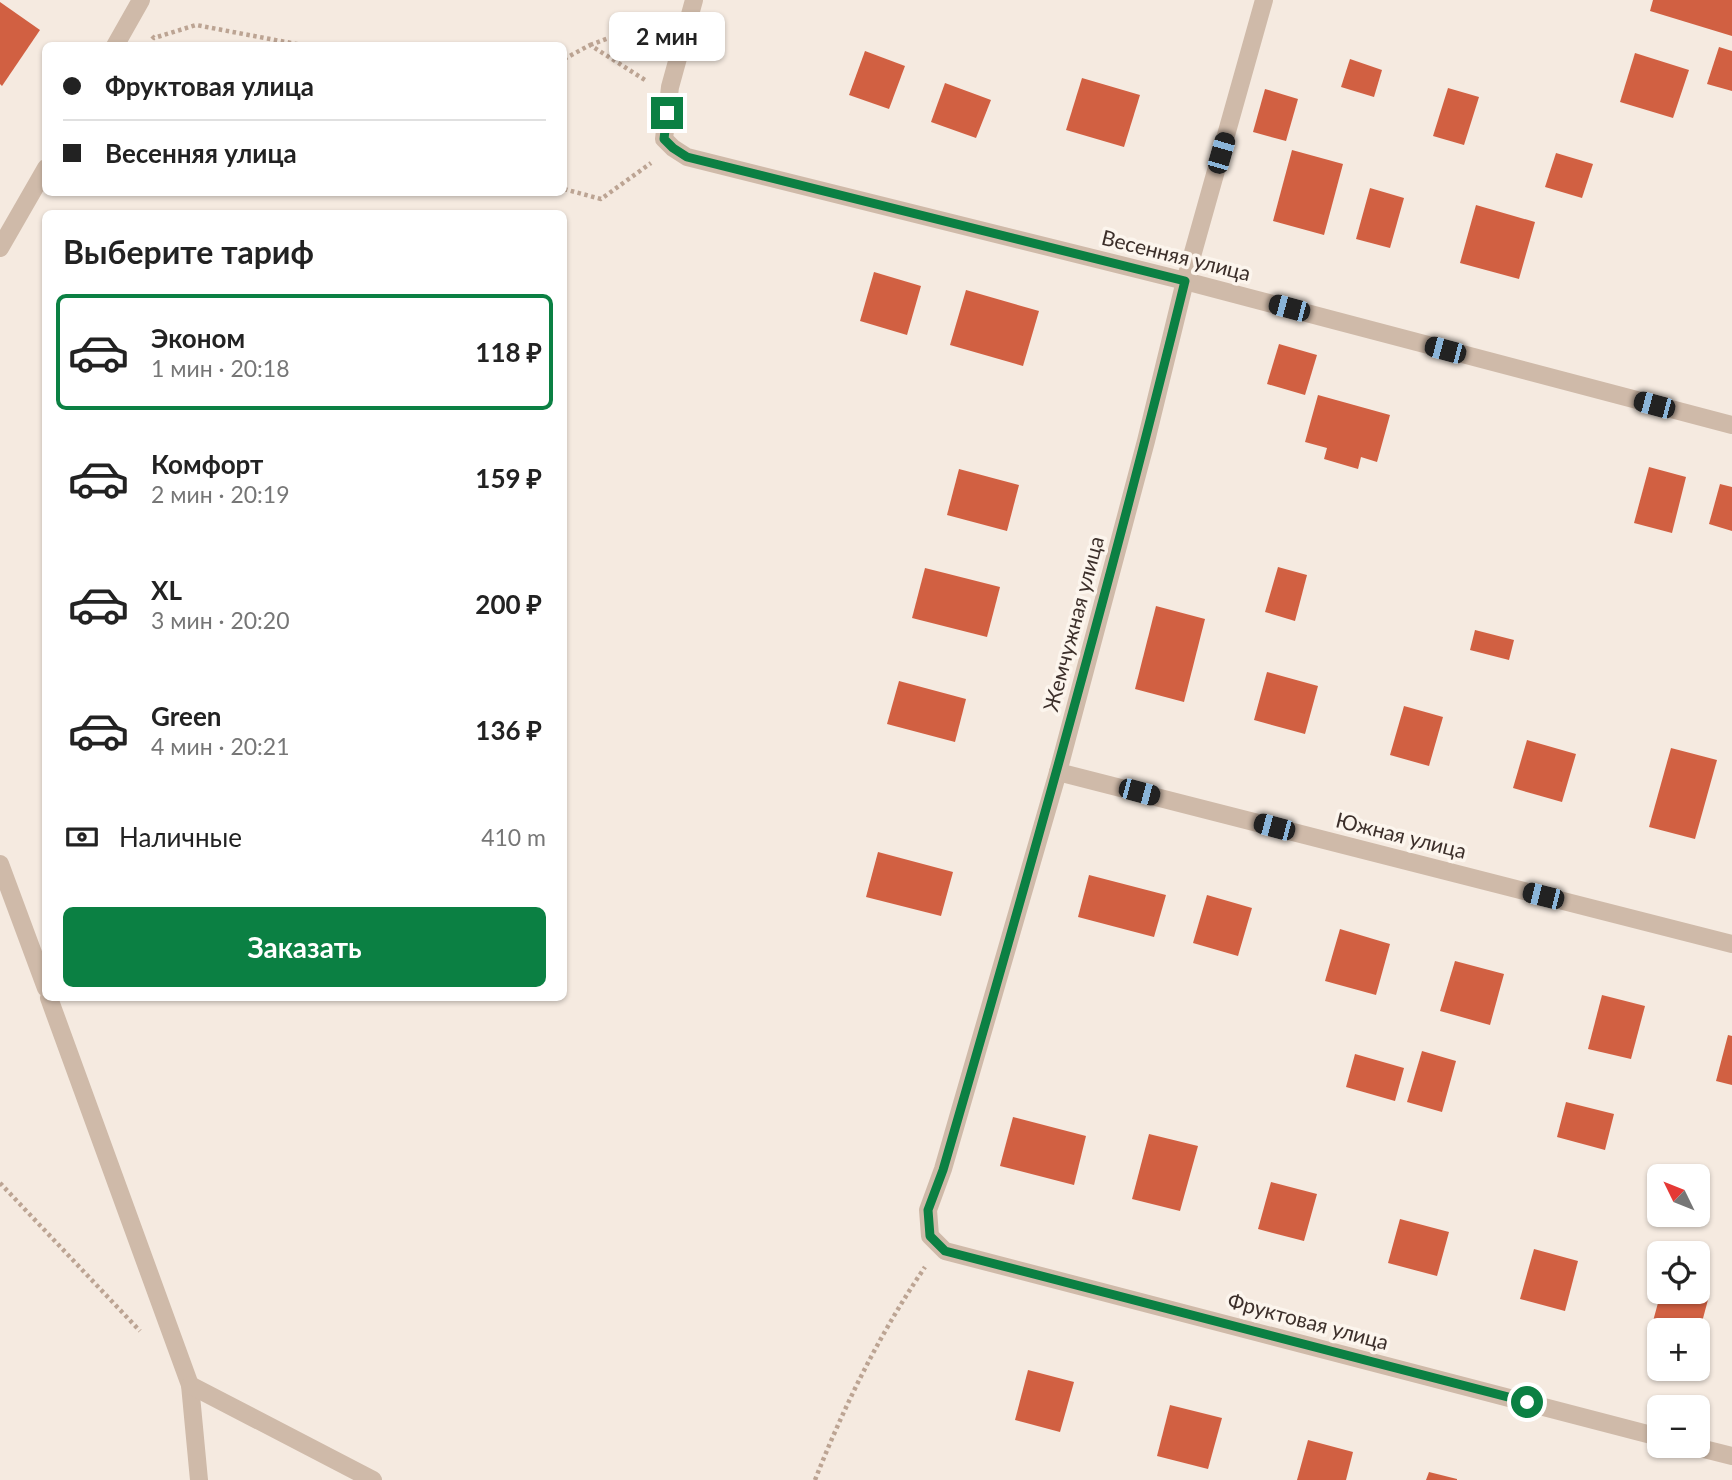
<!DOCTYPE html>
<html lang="ru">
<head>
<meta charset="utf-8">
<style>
	body { margin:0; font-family:Lato,sans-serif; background:#f6f6f6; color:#222; height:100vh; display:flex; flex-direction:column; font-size:26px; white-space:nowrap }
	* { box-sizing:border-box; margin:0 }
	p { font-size:23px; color:#767676 }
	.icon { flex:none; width:38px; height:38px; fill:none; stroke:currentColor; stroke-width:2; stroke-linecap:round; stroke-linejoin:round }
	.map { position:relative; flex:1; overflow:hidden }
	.panel { position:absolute; left:42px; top:210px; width:525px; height:791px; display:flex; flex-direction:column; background:#fff; border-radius:10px; box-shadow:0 2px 5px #0004 }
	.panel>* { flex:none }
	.banner { position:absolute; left:42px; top:42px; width:525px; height:154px; border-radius:10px; box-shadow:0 2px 5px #0004; display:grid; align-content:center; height:154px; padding:0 21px; background:#fff }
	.needle { width:46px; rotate:313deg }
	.buttons { position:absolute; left:1647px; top:1164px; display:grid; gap:14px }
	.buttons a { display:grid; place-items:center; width:63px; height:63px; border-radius:10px; background:#fff; box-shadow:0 2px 5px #0004; font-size:35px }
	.end { position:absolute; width:32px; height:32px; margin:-16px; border:9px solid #0b8043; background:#fff; box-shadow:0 0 0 4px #fff }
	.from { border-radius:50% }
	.bubble { position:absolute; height:49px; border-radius:10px; background:#fff; box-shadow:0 2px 5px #0004; font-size:23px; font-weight:700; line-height:49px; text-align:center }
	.car { position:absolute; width:21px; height:42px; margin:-21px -10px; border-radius:9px; box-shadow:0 0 5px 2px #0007; background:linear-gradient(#222 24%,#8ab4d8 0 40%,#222 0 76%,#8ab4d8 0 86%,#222 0) }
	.banner b { display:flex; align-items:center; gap:24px; height:66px; font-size:26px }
	.banner b+b { border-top:2px solid #e0e0e0 }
	.banner i { width:18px; height:18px; background:#222 }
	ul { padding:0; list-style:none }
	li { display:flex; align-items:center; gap:21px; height:116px; margin:0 14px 10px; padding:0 7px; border:4px solid transparent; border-radius:10px }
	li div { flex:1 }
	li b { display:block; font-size:26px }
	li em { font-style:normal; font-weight:700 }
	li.active { border-color:#0b8043 }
	li>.icon { width:63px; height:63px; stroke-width:1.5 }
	h2 { padding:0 21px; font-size:32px; line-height:84px }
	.pay { display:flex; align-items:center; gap:18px; height:77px; padding:0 21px; font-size:26px }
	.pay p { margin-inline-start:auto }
	.cta { display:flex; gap:14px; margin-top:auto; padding:14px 21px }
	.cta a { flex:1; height:80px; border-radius:10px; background:#0b8043; color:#fff; font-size:28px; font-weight:700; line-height:80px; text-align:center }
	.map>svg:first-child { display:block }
	.building { fill:#d16042 }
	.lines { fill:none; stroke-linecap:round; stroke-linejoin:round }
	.path { stroke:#bca493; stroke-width:4.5; stroke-dasharray:3.5 3.5; stroke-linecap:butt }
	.street { stroke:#cfbaa9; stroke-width:18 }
	.route { stroke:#0b8043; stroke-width:9 }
	.labels { text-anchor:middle; stroke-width:7; stroke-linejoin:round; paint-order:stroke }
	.street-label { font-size:21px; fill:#3c2f2a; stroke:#fcf5ed }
</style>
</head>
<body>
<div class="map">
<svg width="1732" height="1480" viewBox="0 0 1732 1480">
	<rect width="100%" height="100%" fill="#f5eae0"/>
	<g class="building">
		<polygon points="1653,0 1732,0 1732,36 1650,11"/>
		<polygon points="0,2 40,30 2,86 0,84"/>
		<polygon points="1719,47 1732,51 1732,91 1707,84"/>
		<polygon points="865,51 905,66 889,109 849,95"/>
		<polygon points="1635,53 1689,70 1673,118 1620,102"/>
		<polygon points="1350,59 1382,70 1374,97 1341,87"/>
		<polygon points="1082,78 1140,95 1124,147 1066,130"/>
		<polygon points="945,83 991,100 976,138 931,122"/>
		<polygon points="1448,88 1479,97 1464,145 1433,136"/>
		<polygon points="1265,89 1298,99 1286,141 1253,132"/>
		<polygon points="1292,150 1343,164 1324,235 1273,221"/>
		<polygon points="1556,153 1593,164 1582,198 1545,187"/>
		<polygon points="1370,188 1404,198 1390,248 1356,239"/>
		<polygon points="1476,205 1535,222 1519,279 1460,263"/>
		<polygon points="874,272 921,286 907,335 860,321"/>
		<polygon points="966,290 1039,311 1023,366 950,345"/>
		<polygon points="1279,344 1317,355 1305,395 1267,384"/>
		<polygon points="1318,395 1390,415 1377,462 1361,457 1358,469 1324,459 1327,448 1305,442"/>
		<polygon points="1649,467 1686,477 1672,533 1634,523"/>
		<polygon points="959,469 1019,485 1007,531 947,515"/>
		<polygon points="1720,484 1732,487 1732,531 1709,524"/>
		<polygon points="1278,567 1307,575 1295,621 1265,612"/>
		<polygon points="925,568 1000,587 987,637 912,618"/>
		<polygon points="1156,606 1205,619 1184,702 1135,689"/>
		<polygon points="1475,630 1514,640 1509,660 1470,650"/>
		<polygon points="1267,672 1318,686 1305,734 1254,720"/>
		<polygon points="899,681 966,699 955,742 887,724"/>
		<polygon points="1404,706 1443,717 1429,766 1390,755"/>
		<polygon points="1527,740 1576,754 1562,802 1513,788"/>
		<polygon points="1671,748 1717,760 1695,839 1649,827"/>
		<polygon points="878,852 953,872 941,916 866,897"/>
		<polygon points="1089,875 1166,895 1154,937 1078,917"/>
		<polygon points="1207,895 1252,908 1238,956 1193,943"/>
		<polygon points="1340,929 1390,944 1376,995 1325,981"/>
		<polygon points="1455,961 1504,974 1490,1025 1440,1011"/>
		<polygon points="1602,995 1645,1006 1631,1059 1588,1049"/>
		<polygon points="1728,1035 1732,1036 1732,1085 1716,1081"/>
		<polygon points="1422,1051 1456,1061 1442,1112 1407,1102"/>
		<polygon points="1355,1054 1404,1068 1395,1101 1346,1087"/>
		<polygon points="1566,1102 1614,1114 1605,1150 1557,1137"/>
		<polygon points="1013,1117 1086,1136 1074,1185 1000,1166"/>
		<polygon points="1149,1134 1198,1146 1180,1211 1132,1199"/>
		<polygon points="1271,1182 1317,1194 1304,1241 1258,1229"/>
		<polygon points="1400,1219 1449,1232 1437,1276 1388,1263"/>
		<polygon points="1534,1249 1578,1261 1565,1311 1520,1299"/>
		<polygon points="1661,1292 1690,1292 1709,1296 1698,1337 1698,1330 1659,1330 1659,1335 1650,1332"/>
		<polygon points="1028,1370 1074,1382 1060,1432 1015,1420"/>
		<polygon points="1170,1405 1222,1418 1208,1469 1157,1456"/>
		<polygon points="1308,1440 1353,1452 1346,1480 1297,1480"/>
		<polygon points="1429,1472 1457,1479 1457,1480 1426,1480"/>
	</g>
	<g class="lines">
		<g class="path">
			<polyline points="152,36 154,38 196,25 307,46"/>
			<polyline points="590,45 662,18"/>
			<polyline points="564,59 590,45 645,80"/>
			<polyline points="564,189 601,199 651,163"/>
			<polyline points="0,1183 140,1331"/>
			<path d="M 815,1480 C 844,1406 880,1333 925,1267"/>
		</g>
		<g class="street">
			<polyline points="694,0 670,87 664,139 673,148 687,157 1185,281 1732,425"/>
			<polyline points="1264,0 1185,281 1146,441 1058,772 943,1169 928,1210 930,1236 945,1251 1659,1437"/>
			<polyline points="115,46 141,0"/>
			<polyline points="0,248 46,168"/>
			<polyline points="1058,772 1732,944"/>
			<polyline points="0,864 46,988"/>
			<polyline points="49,998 190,1385 199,1480"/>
			<polyline points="190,1385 373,1480"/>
			<polyline points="1692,1446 1732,1456"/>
		</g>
	</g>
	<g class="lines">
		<path class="route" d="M 667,113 L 664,139 L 673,148 L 687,157 L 1185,281 C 1112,579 1029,875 943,1170 L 928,1210 L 930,1236 L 945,1251 L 1527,1402"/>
	</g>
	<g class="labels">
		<g class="street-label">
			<text transform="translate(1176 256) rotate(14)" y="7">Весенняя улица</text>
			<text transform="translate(1074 624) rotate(-75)" y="7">Жемчужная улица</text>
			<text transform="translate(1401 836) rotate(14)" y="7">Южная улица</text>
			<text transform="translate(1308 1322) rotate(15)" y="7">Фруктовая улица</text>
		</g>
	</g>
</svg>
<div class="buttons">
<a><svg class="needle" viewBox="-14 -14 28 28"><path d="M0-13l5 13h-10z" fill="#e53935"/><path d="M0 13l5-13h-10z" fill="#767676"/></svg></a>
<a><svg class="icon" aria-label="locate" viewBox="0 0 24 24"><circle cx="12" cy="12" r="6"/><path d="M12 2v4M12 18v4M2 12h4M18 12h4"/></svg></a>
<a>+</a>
<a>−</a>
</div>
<i class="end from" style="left:1527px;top:1402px"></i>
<i class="end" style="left:667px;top:113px"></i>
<div class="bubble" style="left:609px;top:12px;width:116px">2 мин</div>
<i class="car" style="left:1221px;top:153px;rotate:16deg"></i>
<i class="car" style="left:1289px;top:308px;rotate:285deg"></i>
<i class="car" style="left:1445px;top:350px;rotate:285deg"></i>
<i class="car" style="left:1654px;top:405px;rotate:285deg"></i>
<i class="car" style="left:1139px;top:792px;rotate:105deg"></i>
<i class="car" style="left:1274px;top:827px;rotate:285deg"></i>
<i class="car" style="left:1543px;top:896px;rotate:284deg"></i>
<div class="banner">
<b><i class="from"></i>Фруктовая улица</b>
<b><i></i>Весенняя улица</b>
</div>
<section class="panel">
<h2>Выберите тариф</h2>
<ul>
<li class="active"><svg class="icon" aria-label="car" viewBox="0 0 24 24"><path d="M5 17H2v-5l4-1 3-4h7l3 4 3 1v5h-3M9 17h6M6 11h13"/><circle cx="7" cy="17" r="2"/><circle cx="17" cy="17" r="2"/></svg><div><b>Эконом</b><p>1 мин · 20:18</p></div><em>118 ₽</em></li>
<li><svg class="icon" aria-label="car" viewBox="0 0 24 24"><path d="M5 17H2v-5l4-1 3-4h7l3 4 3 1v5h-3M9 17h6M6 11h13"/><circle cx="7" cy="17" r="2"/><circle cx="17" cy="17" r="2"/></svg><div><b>Комфорт</b><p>2 мин · 20:19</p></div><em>159 ₽</em></li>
<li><svg class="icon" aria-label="car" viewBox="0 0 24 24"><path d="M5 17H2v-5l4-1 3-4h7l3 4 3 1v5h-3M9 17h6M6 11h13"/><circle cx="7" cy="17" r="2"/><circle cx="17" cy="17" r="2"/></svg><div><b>XL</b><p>3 мин · 20:20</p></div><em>200 ₽</em></li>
<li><svg class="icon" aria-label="car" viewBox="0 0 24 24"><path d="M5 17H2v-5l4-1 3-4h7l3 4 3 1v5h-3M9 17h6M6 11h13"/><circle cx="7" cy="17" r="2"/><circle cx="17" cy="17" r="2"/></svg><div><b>Green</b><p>4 мин · 20:21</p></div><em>136 ₽</em></li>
</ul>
<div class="pay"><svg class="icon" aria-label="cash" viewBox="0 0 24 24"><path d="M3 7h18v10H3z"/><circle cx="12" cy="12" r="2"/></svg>Наличные<p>410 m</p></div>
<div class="cta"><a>Заказать</a></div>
</section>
</div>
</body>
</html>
